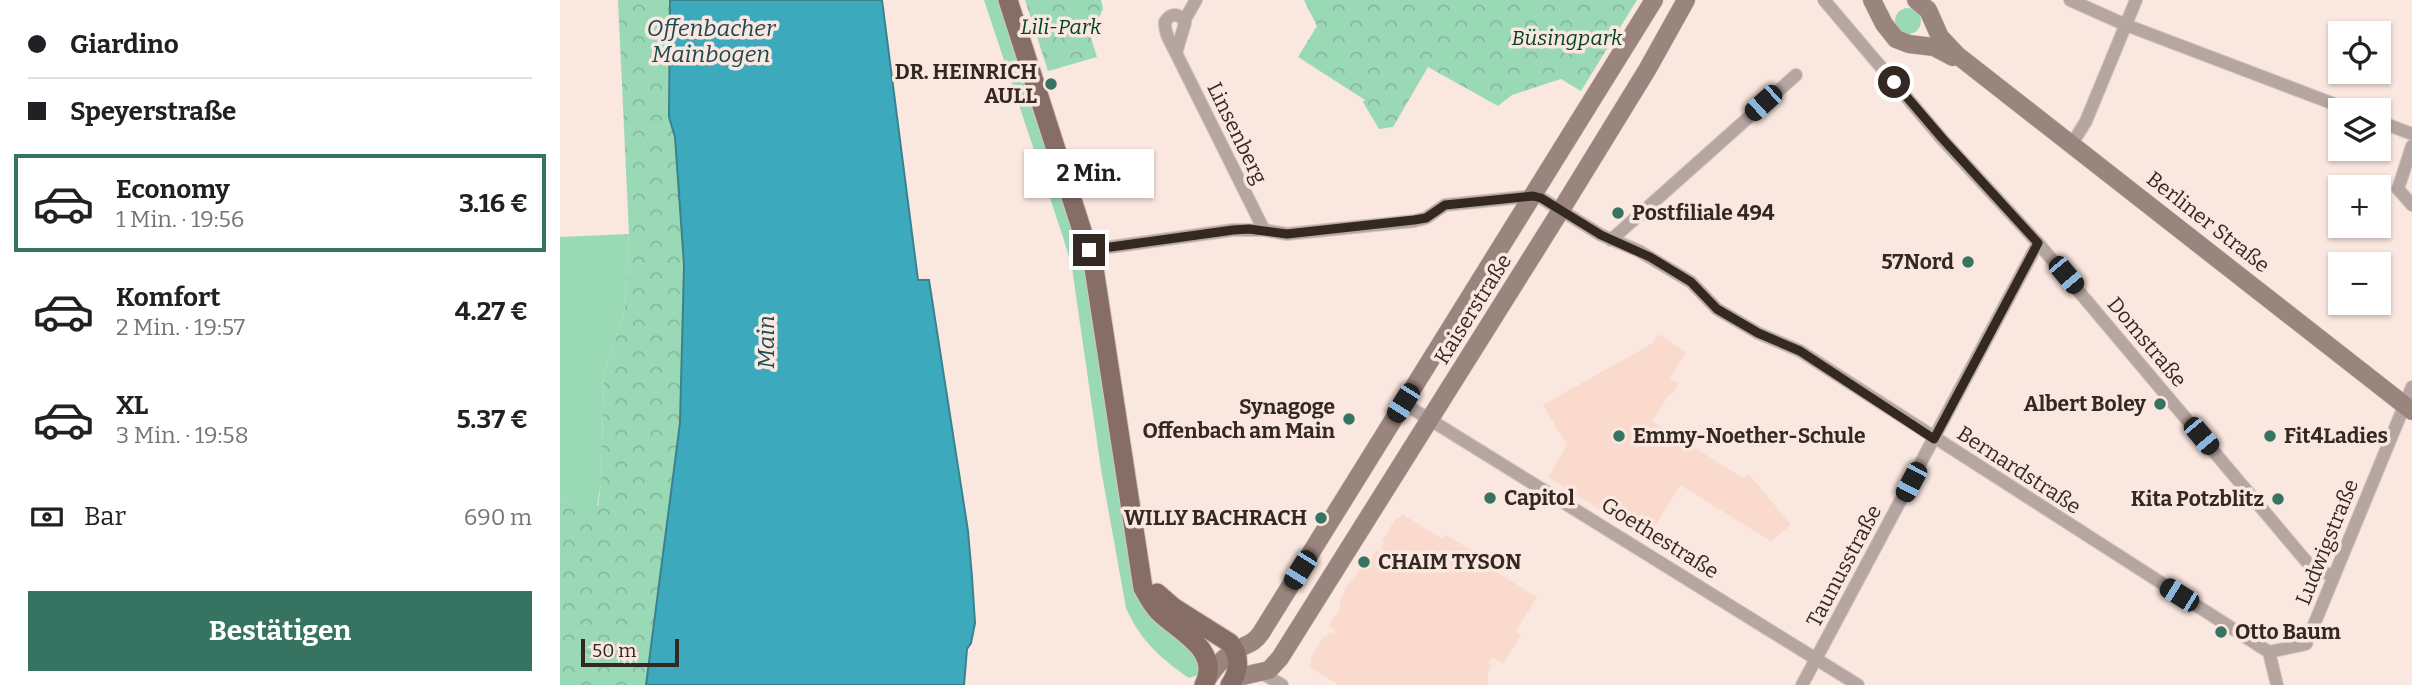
<!DOCTYPE html>
<html lang="de">
<head>
<meta charset="utf-8">
<style>
	body { margin:0; font-family:Bitter,serif; background:#f6f6f6; color:#202124; height:100vh; display:flex; flex-direction:column; font-size:26px; white-space:nowrap }
	* { box-sizing:border-box; margin:0 }
	p { font-size:23px; color:#757577 }
	.icon { flex:none; width:38px; height:38px; fill:none; stroke:currentColor; stroke-width:2; stroke-linecap:round; stroke-linejoin:round }
	.map { position:relative; flex:1; overflow:hidden }
	.panel { display:flex; flex-direction:column; background:#fff; width:560px }
	.panel>* { flex:none }
	.top-card { display:grid; align-content:center; height:154px; padding:0 28px; background:#fff }
	.tools { position:absolute; left:1768px; top:21px; display:grid; gap:14px }
	.tools a { display:grid; place-items:center; width:63px; height:63px; border-radius:0px; background:#fff; box-shadow:0 2px 5px #0004; font-size:35px }
	.scale { position:absolute; left:21px; bottom:18px; width:98px; box-sizing:border-box; padding-left:7px; border:4px solid #332822; border-top:0; font-size:19px; line-height:24px; white-space:nowrap; color:#332822; -webkit-text-stroke:5px #fae7df; paint-order:stroke }
	.end { position:absolute; width:32px; height:32px; margin:-16px; border:9px solid #332822; background:#fff; box-shadow:0 0 0 4px #fff }
	.from { border-radius:50% }
	.bubble { position:absolute; height:49px; border-radius:0px; background:#fff; box-shadow:0 2px 5px #0004; font-size:23px; font-weight:700; line-height:49px; text-align:center }
	.car { position:absolute; width:21px; height:42px; margin:-21px -10px; border-radius:9px; box-shadow:0 0 5px 2px #0007; background:linear-gradient(#222 24%,#8ab4d8 0 40%,#222 0 76%,#8ab4d8 0 86%,#222 0) }
	.top-card b { display:flex; align-items:center; gap:24px; height:66px; font-size:26px }
	.top-card b+b { border-top:2px solid #e0e0e0 }
	.top-card i { width:18px; height:18px; background:#202124 }
	ul { padding:0; list-style:none }
	li { display:flex; align-items:center; gap:21px; height:98px; margin:0 14px 10px; padding:0 14px; border:4px solid transparent; border-radius:0px }
	li div { flex:1 }
	li b { display:block; font-size:26px }
	li em { font-style:normal; font-weight:700 }
	li.active { border-color:#367461 }
	li>.icon { width:63px; height:63px; stroke-width:1.5 }
	.pay { display:flex; align-items:center; gap:18px; height:77px; padding:0 28px; font-size:26px }
	.pay p { margin-inline-start:auto }
	.button { display:flex; gap:14px; margin-top:auto; padding:14px 28px }
	.button a { flex:1; height:80px; border-radius:0px; background:#367461; color:#fff; font-size:28px; font-weight:700; line-height:80px; text-align:center }
	main { display:flex; flex:1; min-height:0 }
	.map>svg:first-child { display:block }
	.built { fill:#fadacc }
	.grass { fill:#9ad9b6 }
	.forest { fill:url(#forest-crowns) }
	.water { fill:#3da9bd; stroke:#3a828e; stroke-width:2 }
	.lines { fill:none; stroke-linecap:round; stroke-linejoin:round }
	.street-casing { stroke:#d6c5bd; stroke-width:14 }
	.secondary-casing { stroke:#d6c5bd; stroke-width:19 }
	.primary-casing { stroke:#d6c5bd; stroke-width:21 }
	.street { stroke:#b5a6a2; stroke-width:12 }
	.secondary { stroke:#9a857e; stroke-width:18 }
	.primary { stroke:#866d65; stroke-width:19 }
	.route { stroke:#332822; stroke-width:9 }
	.poi-dot { fill:#367461; stroke:#fae7df; stroke-width:2.5 }
	.labels { text-anchor:middle; stroke-width:7; stroke-linejoin:round; paint-order:stroke }
	.park-label { font-size:21px; font-style:italic; fill:#004429; stroke:#fae7df }
	.poi-label { font-size:21px; font-weight:bold; fill:#332822; stroke:#fae7df; text-anchor:end }
	.street-label { font-size:21px; fill:#332822; stroke:#fae7df }
	.water-label { font-size:23px; font-style:italic; fill:#1a4952; stroke:#fae7df }
</style>
</head>
<body>
<main>
<section class="panel">
<div class="top-card">
<b><i class="from"></i>Giardino</b>
<b><i></i>Speyerstraße</b>
</div>
<ul>
<li class="active"><svg class="icon" aria-label="car" viewBox="0 0 24 24"><path d="M5 17H2v-5l4-1 3-4h7l3 4 3 1v5h-3M9 17h6M6 11h13"/><circle cx="7" cy="17" r="2"/><circle cx="17" cy="17" r="2"/></svg><div><b>Economy</b><p>1 Min. · 19:56</p></div><em>3.16 €</em></li>
<li><svg class="icon" aria-label="car" viewBox="0 0 24 24"><path d="M5 17H2v-5l4-1 3-4h7l3 4 3 1v5h-3M9 17h6M6 11h13"/><circle cx="7" cy="17" r="2"/><circle cx="17" cy="17" r="2"/></svg><div><b>Komfort</b><p>2 Min. · 19:57</p></div><em>4.27 €</em></li>
<li><svg class="icon" aria-label="car" viewBox="0 0 24 24"><path d="M5 17H2v-5l4-1 3-4h7l3 4 3 1v5h-3M9 17h6M6 11h13"/><circle cx="7" cy="17" r="2"/><circle cx="17" cy="17" r="2"/></svg><div><b>XL</b><p>3 Min. · 19:58</p></div><em>5.37 €</em></li>
</ul>
<div class="pay"><svg class="icon" aria-label="cash" viewBox="0 0 24 24"><path d="M3 7h18v10H3z"/><circle cx="12" cy="12" r="2"/></svg>Bar<p>690 m</p></div>
<div class="button"><a>Bestätigen</a></div>
</section>
<div class="map">
<svg width="1852" height="685" viewBox="0 0 1852 685">
	<defs>
		<pattern id="forest-crowns" width="20" height="18" patternUnits="userSpaceOnUse" patternTransform="scale(1.75)"><rect width="20" height="18" fill="#9ad9b6"/><path d="M2 6a3 3 0 1 1 6 0M12 15a3 3 0 1 1 6 0" fill="none" stroke="#85ba9c"/></pattern>
	</defs>
	<rect width="100%" height="100%" fill="#fae7df"/>
	<g class="built">
		<polygon points="1098,334 1126,352 1110,378 1118,384 1112,394 1110,393 1092,421 1183,478 1189,474 1231,525 1211,541 1120,485 1087,539 988,477 1007,445 983,405 1093,343"/>
		<polygon points="842,514 883,539 886,535 919,555 917,560 977,597 956,631 961,635 943,664 932,657 928,663 932,666 928,673 928,685 779,685 748,666 752,660 750,659 764,636 766,638 769,632 773,634 775,630 769,626 781,607 779,605 787,585 802,568 804,569 816,550 822,554 824,550 821,548 824,543 822,541 836,518 839,519"/>
	</g>
	<g class="grass">
		<path d="M 424,0 L 440,0 L 525,266 L 578,597 L 585,611 L 635,650 L 640,674 L 629,678 C 601,659 580,640 566,608 L 541,469 L 512,268 L 503,237 Z"/>
		<circle cx="1348" cy="21" r="13"/>
		<polygon points="69,234 64,313 44,374 41,483 37,507 0,500 0,237"/>
	</g>
	<g class="forest">
		<polygon points="58,0 110,0 109,117 115,137 124,265 120,423 86,685 0,685 0,500 38,506 41,483 44,374 64,313 69,234"/>
		<polygon points="465,0 541,0 543,9 537,22 527,25 537,57 488,71"/>
		<polygon points="744,0 1077,0 1021,91 1001,79 952,95 938,106 868,67 833,127 819,129 803,102 805,100 738,57 757,26"/>
	</g>
	<polygon class="water" points="110,0 322,0 358,280 369,280 408,531 412,577 415,623 411,643 407,649 404,685 86,685 120,423 124,265 115,137 109,117"/>
	<g class="lines">
		<defs>
			<g id="street">
				<polyline points="1264,0 1382,139 1478,243 1746,561 1752,568 1773,576"/>
				<polyline points="1510,0 1566,25 1790,110"/>
				<polyline points="624,21 636,0"/>
				<path d="M 616,53 L 625,23 C 620,13 611,12 605,22 C 604,33 611,43 616,53 L 704,230"/>
				<polyline points="1818,121 1852,134"/>
				<polyline points="1512,144 1526,121 1576,0"/>
				<polyline points="1852,146 1838,189 1852,205"/>
				<polyline points="1051,240 1236,75"/>
				<polyline points="529,250 673,230 704,230 727,234 854,221 866,218 885,205 973,196 981,198 1041,235 1079,251 1131,282 1157,309 1198,333 1240,351 1709,652"/>
				<polyline points="843,403 1298,685"/>
				<polyline points="700,672 722,685"/>
				<polyline points="1242,685 1478,243"/>
				<polyline points="1717,685 1709,652 1746,644 1852,387"/>
			</g>
			<g id="secondary">
				<polyline points="1312,0 1324,24 1336,39 1349,44 1374,47 1393,57"/>
				<polyline points="1356,0 1368,10 1380,37 1397,55 1852,411"/>
				<polyline points="674,678 709,670 720,658 1001,210 1087,70 1126,0"/>
				<path d="M 646,681 C 654,669 661,659 673,652 C 685,644 693,645 701,633 L 1094,0"/>
			</g>
			<g id="primary">
				<path d="M 448,0 L 534,268 L 583,588 C 588,597 592,605 599,612 C 618,631 662,650 644,685"/>
				<path d="M 597,593 L 613,607 L 670,643 C 681,657 679,671 670,685"/>
			</g>
		</defs>
		<use href="#street" class="street-casing"/>
		<use href="#secondary" class="secondary-casing"/>
		<use href="#primary" class="primary-casing"/>
		<use href="#street" class="street"/>
		<use href="#secondary" class="secondary"/>
		<use href="#primary" class="primary"/>
	</g>
	<g class="lines">
		<polyline class="route" points="529,250 673,230 689,229 727,234 854,220 866,218 885,205 973,196 981,198 1041,235 1090,257 1131,282 1157,309 1198,333 1240,351 1374,439 1478,243 1382,138 1334,82"/>
	</g>
	<g class="poi-dot">
		<circle cx="491" cy="84" r="7"/>
		<circle cx="1058" cy="213" r="7"/>
		<circle cx="1408" cy="262" r="7"/>
		<circle cx="1600" cy="404" r="7"/>
		<circle cx="789" cy="419" r="7"/>
		<circle cx="1059" cy="436" r="7"/>
		<circle cx="1710" cy="436" r="7"/>
		<circle cx="930" cy="498" r="7"/>
		<circle cx="1718" cy="499" r="7"/>
		<circle cx="761" cy="518" r="7"/>
		<circle cx="804" cy="562" r="7"/>
		<circle cx="1661" cy="632" r="7"/>
	</g>
	<g class="labels">
		<g class="park-label">
			<text x="501" y="34">Lili-Park</text>
			<text x="1007" y="45">Büsingpark</text>
		</g>
		<g class="poi-label">
			<text x="477" y="79">DR. HEINRICH<tspan x="477" dy="24">AULL</tspan></text>
			<text x="1072" y="220" text-anchor="start">Postfiliale 494</text>
			<text x="1394" y="269">57Nord</text>
			<text x="1586" y="411">Albert Boley</text>
			<text x="775" y="414">Synagoge<tspan x="775" dy="24">Offenbach am Main</tspan></text>
			<text x="1073" y="443" text-anchor="start">Emmy-Noether-Schule</text>
			<text x="1724" y="443" text-anchor="start">Fit4Ladies</text>
			<text x="944" y="505" text-anchor="start">Capitol</text>
			<text x="1704" y="506">Kita Potzblitz</text>
			<text x="747" y="525">WILLY BACHRACH</text>
			<text x="818" y="569" text-anchor="start">CHAIM TYSON</text>
			<text x="1675" y="639" text-anchor="start">Otto Baum</text>
		</g>
		<g class="street-label">
			<text transform="translate(677 133) rotate(64)" y="7">Linsenberg</text>
			<text transform="translate(1648 222) rotate(38)" y="7">Berliner Straße</text>
			<text transform="translate(913 309) rotate(-58)" y="7">Kaiserstraße</text>
			<text transform="translate(1587 342) rotate(50)" y="7">Domstraße</text>
			<text transform="translate(1459 470) rotate(33)" y="7">Bernardstraße</text>
			<text transform="translate(1100 538) rotate(32)" y="7">Goethestraße</text>
			<text transform="translate(1767 542) rotate(-68)" y="7">Ludwigstraße</text>
			<text transform="translate(1284 566) rotate(-62)" y="7">Taunusstraße</text>
		</g>
		<g class="water-label">
			<text x="151" y="36">Offenbacher<tspan x="151" dy="26">Mainbogen</tspan></text>
			<text transform="translate(206 342) rotate(-90)" y="8">Main</text>
		</g>
	</g>
</svg>
<div class="tools">
<a><svg class="icon" aria-label="locate" viewBox="0 0 24 24"><circle cx="12" cy="12" r="6"/><path d="M12 2v4M12 18v4M2 12h4M18 12h4"/></svg></a>
<a><svg class="icon" aria-label="layers" viewBox="0 0 24 24"><path d="M12 4l9 5-9 5-9-5zM3 14l9 5 9-5"/></svg></a>
<a>+</a>
<a>−</a>
</div>
<div class="scale">50 m</div>
<i class="end from" style="left:1334px;top:82px"></i>
<i class="end" style="left:529px;top:250px"></i>
<div class="bubble" style="left:464px;top:149px;width:130px">2 Min.</div>
<i class="car" style="left:1203px;top:103px;rotate:228deg"></i>
<i class="car" style="left:1506px;top:275px;rotate:140deg"></i>
<i class="car" style="left:843px;top:403px;rotate:212deg"></i>
<i class="car" style="left:1641px;top:436px;rotate:140deg"></i>
<i class="car" style="left:1351px;top:482px;rotate:208deg"></i>
<i class="car" style="left:740px;top:570px;rotate:212deg"></i>
<i class="car" style="left:1619px;top:595px;rotate:302deg"></i>
</div>
</main>
</body>
</html>
